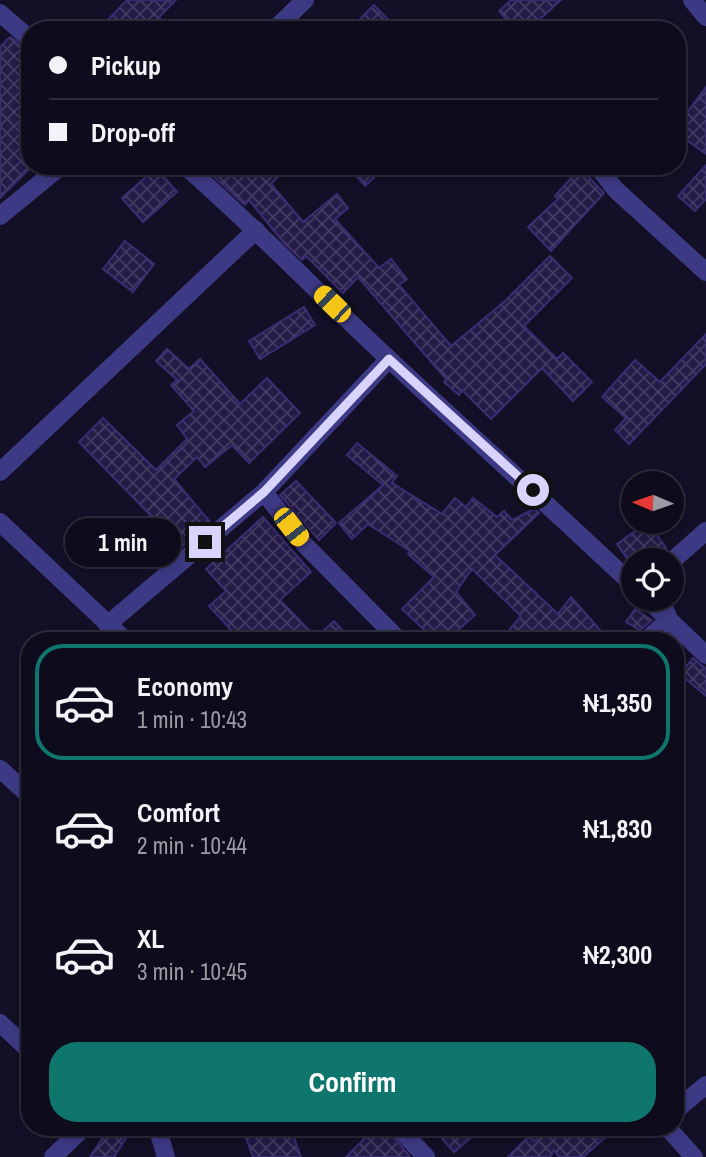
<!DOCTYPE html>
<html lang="en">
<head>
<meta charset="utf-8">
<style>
	body { margin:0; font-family:"Archivo Narrow",sans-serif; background:#1c1929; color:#f1f3f6; height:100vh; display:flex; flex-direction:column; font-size:26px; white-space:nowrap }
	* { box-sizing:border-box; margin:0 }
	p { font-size:23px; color:#9b9ba3 }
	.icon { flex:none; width:38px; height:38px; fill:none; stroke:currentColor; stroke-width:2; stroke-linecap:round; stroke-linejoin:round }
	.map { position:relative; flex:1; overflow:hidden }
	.panel { position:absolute; left:21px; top:632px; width:663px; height:504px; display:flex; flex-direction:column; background:#0e0b1c; border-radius:28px; box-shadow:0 4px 10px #0003,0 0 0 2px #2e2b3b }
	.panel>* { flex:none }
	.top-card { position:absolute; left:21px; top:21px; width:665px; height:154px; border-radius:28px; box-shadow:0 4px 10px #0003,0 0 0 2px #2e2b3b; display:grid; align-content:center; height:154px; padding:0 28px; background:#0e0b1c }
	.needle { width:46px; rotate:272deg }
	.buttons { position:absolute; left:621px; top:471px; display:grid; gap:14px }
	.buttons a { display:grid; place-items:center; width:63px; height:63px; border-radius:50%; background:#0e0b1c; box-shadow:0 4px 10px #0003,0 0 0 2px #2e2b3b; font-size:35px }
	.end { position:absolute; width:32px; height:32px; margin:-16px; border:9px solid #d9d4ff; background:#111; box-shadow:0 0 0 4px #111 }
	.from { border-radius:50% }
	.bubble { position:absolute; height:49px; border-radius:24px; background:#0e0b1c; box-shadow:0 4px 10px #0003,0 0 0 2px #2e2b3b; font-size:23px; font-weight:800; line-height:49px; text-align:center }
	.car { position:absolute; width:21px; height:42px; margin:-21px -10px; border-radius:9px; box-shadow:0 0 5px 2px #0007; background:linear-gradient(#f5c518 24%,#345 0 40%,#f5c518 0 76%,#345 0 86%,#f5c518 0) }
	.top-card b { display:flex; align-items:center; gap:24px; height:66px; font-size:26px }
	.top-card b+b { border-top:2px solid #2e2b3b }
	.top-card i { width:18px; height:18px; background:#f1f3f6 }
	ul { padding:12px 0 0; list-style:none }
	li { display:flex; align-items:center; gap:21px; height:116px; margin:0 14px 10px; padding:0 14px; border:4px solid transparent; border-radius:28px }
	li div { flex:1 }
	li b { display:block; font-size:26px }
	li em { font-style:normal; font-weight:800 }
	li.on { border-color:#0f766e }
	li>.icon { width:63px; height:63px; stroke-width:1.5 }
	.action { display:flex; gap:14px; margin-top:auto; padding:14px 28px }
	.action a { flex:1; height:80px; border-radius:28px; background:#0f766e; color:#fff; font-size:28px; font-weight:800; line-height:80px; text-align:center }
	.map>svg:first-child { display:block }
	.building { fill:url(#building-cross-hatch); stroke:#3b2d73; stroke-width:2 }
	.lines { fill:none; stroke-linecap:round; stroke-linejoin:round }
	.street { stroke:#3d3a85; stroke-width:18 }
	.route { stroke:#d9d4ff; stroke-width:9 }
</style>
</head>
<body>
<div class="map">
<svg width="706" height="1157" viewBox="0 0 706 1157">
	<defs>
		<pattern id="building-cross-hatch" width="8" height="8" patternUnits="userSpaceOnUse" patternTransform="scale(1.75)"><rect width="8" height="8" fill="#241b47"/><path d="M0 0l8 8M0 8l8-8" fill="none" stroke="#433b63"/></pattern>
	</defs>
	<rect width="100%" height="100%" fill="#130f26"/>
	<g class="building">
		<polygon points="127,0 176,0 159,17 170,30 98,30"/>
		<polygon points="511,0 561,0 528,30 515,30 499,11"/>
		<polygon points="374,5 398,30 349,30"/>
		<polygon points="10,37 30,50 30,115 18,125 30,138 30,168 0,198 0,47"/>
		<polygon points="706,87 706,154 677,133 677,126"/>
		<polygon points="706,165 706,199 695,211 678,196"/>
		<polygon points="202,166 248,166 255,173 262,166 288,166 271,184 303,222 337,194 348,208 335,219 379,268 391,259 407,279 399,285 451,346 505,301 550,256 572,278 524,326 557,359 563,353 592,382 573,401 542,368 491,419 462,390 459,395 444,382 446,379 358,277 343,293 306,256 302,260 284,243 249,200 245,205"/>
		<polygon points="348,166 386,166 365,186"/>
		<polygon points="156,168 177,192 143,222 122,198"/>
		<polygon points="580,168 604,193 551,251 528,227 558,199 555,196"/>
		<polygon points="125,241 154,264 133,292 103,269"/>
		<polygon points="304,307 315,325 260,359 249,341"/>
		<polygon points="706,334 706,364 629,444 615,430 626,418 602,397 635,360 660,382"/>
		<polygon points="167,349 189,369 200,359 240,404 267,378 300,413 249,463 232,445 205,467 197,457 174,479 210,522 157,568 133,546 156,521 79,442 103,418 156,470 187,439 177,425 194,411 171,385 177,380 156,361"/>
		<polygon points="357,443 397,476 392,483 442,514 455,498 466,507 473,498 497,517 504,511 512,520 534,509 539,513 495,555 558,614 571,597 609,640 501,640 521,616 472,569 456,592 475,615 447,640 435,640 402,609 434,577 408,554 410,551 368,524 352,539 339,523 383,485 347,455"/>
		<polygon points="296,481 336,523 319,540 280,495"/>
		<polygon points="263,517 311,572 280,600 309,630 298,640 240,640 209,606 226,591 206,569"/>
		<polygon points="648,522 666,548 650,560 628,560 617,544"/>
		<polygon points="635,609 652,620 640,630 626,622"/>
		<polygon points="334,621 351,640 313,640"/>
		<polygon points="693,658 706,669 706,696 680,674"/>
		<polygon points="110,1127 133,1127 114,1157 90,1157"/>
		<polygon points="242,1127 290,1127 301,1157 253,1157"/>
		<polygon points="376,1127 386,1127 410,1157 346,1157"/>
		<polygon points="432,1127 483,1127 454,1152"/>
		<polygon points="551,1127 617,1127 583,1157 559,1157 554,1150 550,1157 508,1157 529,1136 535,1141"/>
	</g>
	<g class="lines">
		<g class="street">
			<polyline points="692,0 706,17"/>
			<polyline points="0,13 30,39"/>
			<polyline points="274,30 305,0"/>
			<path d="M 185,166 C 256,228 320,295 389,359 C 470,435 553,509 634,586"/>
			<polyline points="597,166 616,190 706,272"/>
			<polyline points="0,216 61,166"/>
			<polyline points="0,472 256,230"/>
			<polyline points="264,492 305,545 399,640"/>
			<polyline points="0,522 125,640"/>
			<polyline points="672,561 706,531"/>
			<polyline points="646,598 706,655"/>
			<polyline points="107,625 264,492 389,359"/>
			<polyline points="646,640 669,620 666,612"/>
			<polyline points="0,769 30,796"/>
			<polyline points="0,1023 30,1051"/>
			<polyline points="676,1110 706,1085"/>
			<polyline points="157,1127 166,1157"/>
			<polyline points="398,1127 426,1157"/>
			<polyline points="667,1127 694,1157"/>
			<polyline points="53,1157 84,1127"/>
		</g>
	</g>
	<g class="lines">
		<polyline class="route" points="205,542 264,492 389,359 533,490"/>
	</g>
</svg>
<div class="buttons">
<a><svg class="needle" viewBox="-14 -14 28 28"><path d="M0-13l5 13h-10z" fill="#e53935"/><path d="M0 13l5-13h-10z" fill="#9b9ba3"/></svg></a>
<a><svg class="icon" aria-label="locate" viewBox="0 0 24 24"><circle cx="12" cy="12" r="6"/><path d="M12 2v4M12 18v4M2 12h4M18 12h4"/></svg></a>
</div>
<i class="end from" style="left:533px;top:490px"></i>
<i class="end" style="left:205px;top:542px"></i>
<div class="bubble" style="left:65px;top:518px;width:116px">1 min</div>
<i class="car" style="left:332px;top:304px;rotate:314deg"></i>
<i class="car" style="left:291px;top:527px;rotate:142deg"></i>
<div class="top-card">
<b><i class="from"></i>Pickup</b>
<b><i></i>Drop-off</b>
</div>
<section class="panel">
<ul>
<li class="on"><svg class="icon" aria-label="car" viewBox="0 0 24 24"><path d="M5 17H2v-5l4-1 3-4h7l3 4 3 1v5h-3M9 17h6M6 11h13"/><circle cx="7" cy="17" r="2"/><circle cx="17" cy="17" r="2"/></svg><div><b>Economy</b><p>1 min · 10:43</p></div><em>₦1,350</em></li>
<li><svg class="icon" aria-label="car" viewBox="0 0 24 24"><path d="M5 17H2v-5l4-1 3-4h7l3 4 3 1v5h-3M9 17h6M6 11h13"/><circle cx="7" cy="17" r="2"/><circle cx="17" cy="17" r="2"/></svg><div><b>Comfort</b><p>2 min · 10:44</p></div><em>₦1,830</em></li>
<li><svg class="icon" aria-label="car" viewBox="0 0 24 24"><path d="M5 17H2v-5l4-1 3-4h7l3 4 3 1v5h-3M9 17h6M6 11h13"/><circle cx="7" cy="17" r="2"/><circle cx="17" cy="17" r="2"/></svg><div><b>XL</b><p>3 min · 10:45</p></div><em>₦2,300</em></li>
</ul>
<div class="action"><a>Confirm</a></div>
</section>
</div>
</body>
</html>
